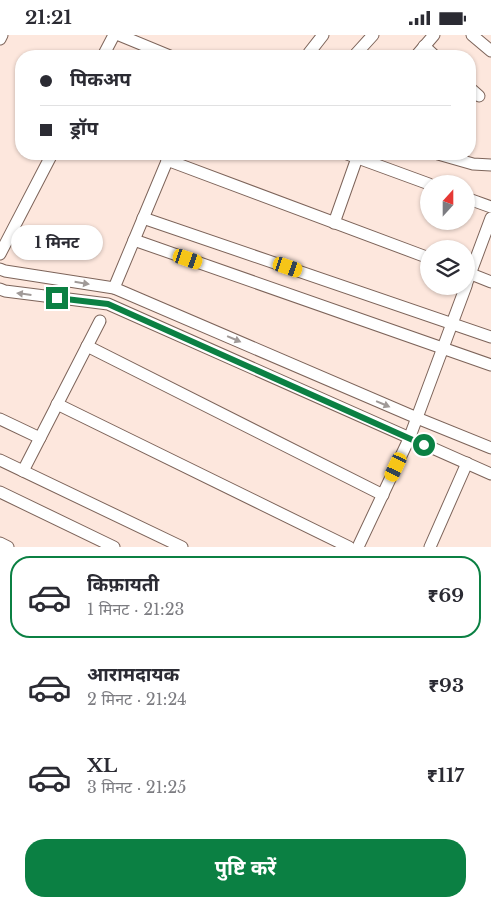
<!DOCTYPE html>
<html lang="hi">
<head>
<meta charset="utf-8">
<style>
	body { margin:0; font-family:"Libre Baskerville","Noto Sans Devanagari",serif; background:#f2f2f3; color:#2b2b33; height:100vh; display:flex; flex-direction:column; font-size:19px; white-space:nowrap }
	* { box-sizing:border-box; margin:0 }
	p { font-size:16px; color:#7c7c81 }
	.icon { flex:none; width:28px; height:28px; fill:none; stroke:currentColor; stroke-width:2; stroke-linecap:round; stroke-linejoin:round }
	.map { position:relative; height:512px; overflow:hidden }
	.panel { display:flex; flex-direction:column; background:#fff; flex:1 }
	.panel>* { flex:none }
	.banner { position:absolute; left:15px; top:15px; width:461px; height:110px; border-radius:20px; box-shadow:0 1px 4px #0004; display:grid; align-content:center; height:110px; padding:0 25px; background:#fff }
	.needle { width:32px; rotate:21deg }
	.controls { position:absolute; left:420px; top:140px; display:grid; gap:10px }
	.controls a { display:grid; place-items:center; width:55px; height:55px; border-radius:50%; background:#fff; box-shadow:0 1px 4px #0004; font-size:25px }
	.end { position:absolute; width:22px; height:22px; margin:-11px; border:6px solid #0b8043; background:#fff; box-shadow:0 0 0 2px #fff }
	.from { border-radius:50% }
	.bubble { position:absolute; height:35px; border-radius:18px; background:#fff; box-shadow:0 1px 4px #0004; font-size:16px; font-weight:700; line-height:35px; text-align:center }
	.car { position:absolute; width:15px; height:30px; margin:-15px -8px; border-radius:6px; box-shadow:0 0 4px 1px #0007; background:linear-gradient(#f5c518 24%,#345 0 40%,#f5c518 0 76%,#345 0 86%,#f5c518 0) }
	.banner b { display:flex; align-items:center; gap:18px; height:48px; font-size:19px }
	.banner b+b { border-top:1px solid #e1e1e2 }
	.banner i { width:12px; height:12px; background:#2b2b33 }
	ul { padding:9px 0 0; list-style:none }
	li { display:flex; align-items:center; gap:15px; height:82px; margin:0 10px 8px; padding:0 15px; border:2px solid transparent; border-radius:20px }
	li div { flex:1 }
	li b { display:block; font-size:19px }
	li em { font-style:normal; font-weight:700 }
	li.on { border-color:#0b8043 }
	li>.icon { width:45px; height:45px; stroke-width:1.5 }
	.button { display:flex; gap:10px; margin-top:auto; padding:10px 25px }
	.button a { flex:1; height:58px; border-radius:20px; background:#0b8043; color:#fff; font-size:20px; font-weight:700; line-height:58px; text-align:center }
	.status { display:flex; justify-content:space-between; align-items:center; height:35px; padding:0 25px; background:#fff; direction:ltr }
	.status svg { height:14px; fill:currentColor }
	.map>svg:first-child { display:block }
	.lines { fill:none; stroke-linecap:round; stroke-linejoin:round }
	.minor-casing { stroke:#7d645a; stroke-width:13 }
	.minor { stroke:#fff; stroke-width:11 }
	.oneway { fill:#a09a98 }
	.route { stroke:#0b8043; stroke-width:6 }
</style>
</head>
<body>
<div class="status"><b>21:21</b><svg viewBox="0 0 49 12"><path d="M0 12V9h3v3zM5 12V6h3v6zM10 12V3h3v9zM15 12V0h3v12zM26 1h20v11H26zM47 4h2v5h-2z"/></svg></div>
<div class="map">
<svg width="491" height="512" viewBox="0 0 491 512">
	<rect width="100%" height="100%" fill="#fde7dd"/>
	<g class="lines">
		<defs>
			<g id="minor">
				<polyline points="119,0 170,21"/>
				<polyline points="472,0 491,16"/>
				<polyline points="0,4 2,0"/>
				<polyline points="424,11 435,21"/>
				<polyline points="309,18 323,0"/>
				<polyline points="103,21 114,0"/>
				<polyline points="354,21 373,0"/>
				<polyline points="416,21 434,0"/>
				<polyline points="470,53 479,61"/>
				<polyline points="347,119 429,149"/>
				<polyline points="438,119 473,129 491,130"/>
				<polyline points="167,125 429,223"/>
				<polyline points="466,163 491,172"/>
				<polyline points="143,183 491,302"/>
				<polyline points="334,188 357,123"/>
				<polyline points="134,205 491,330"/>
				<polyline points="0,219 52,119"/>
				<polyline points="0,234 5,236 114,253 417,383 491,413"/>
				<polyline points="466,237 491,247"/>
				<polyline points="466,250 491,183"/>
				<polyline points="114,253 170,119"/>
				<polyline points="0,254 5,256 108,269 491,439"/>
				<polyline points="87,311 383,460"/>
				<polyline points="57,369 349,512"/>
				<polyline points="0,384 40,403"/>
				<polyline points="0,425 182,512"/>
				<polyline points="23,436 100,286"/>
				<polyline points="0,457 114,512"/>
				<polyline points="0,508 8,512"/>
				<polyline points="358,512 409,404 466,251"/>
				<polyline points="430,512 467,428"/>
			</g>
		</defs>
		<use href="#minor" class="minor-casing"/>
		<use href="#minor" class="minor"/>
	</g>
	<defs><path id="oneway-solid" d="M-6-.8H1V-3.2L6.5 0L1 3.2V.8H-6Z" transform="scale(1.25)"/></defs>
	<g class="oneway">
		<use href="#oneway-solid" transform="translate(82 248) rotate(9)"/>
		<use href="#oneway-solid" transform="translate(24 259) rotate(-173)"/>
		<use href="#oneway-solid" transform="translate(234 304) rotate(23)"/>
		<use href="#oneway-solid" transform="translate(383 369) rotate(23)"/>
	</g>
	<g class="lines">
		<polyline class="route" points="57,263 108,269 424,410"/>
	</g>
</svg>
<div class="controls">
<a><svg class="needle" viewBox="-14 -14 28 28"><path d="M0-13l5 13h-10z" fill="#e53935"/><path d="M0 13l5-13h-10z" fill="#7c7c81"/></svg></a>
<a><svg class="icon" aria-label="layers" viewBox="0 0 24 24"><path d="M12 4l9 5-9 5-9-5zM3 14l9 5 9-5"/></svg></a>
</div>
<i class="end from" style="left:424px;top:410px"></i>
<i class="end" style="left:57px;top:263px"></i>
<div class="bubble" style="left:11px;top:190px;width:92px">1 मिनट</div>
<i class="car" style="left:188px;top:224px;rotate:109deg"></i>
<i class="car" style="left:288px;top:232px;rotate:109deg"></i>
<i class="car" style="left:396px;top:432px;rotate:205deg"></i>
<div class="banner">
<b><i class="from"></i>पिकअप</b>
<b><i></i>ड्रॉप</b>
</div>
</div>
<section class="panel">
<ul>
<li class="on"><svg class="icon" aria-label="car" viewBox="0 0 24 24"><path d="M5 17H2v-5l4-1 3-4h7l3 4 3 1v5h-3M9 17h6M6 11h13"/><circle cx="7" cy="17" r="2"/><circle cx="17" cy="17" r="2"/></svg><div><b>किफ़ायती</b><p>1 मिनट · 21:23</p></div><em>₹69</em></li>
<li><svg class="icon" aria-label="car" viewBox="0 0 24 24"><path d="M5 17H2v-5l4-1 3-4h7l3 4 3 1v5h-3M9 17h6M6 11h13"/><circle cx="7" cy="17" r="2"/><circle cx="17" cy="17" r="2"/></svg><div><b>आरामदायक</b><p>2 मिनट · 21:24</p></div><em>₹93</em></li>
<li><svg class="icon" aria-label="car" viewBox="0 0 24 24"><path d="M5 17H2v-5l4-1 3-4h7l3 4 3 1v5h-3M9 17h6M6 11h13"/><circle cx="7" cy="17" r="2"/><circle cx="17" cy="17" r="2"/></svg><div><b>XL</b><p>3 मिनट · 21:25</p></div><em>₹117</em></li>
</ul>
<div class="button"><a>पुष्टि करें</a></div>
</section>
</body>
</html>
